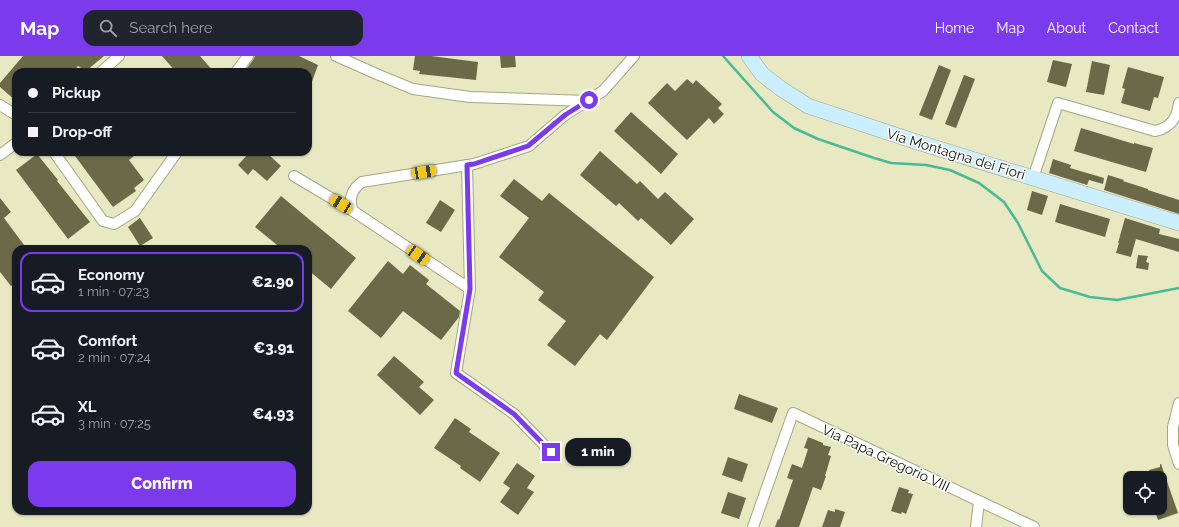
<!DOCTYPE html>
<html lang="en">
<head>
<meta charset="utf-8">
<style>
	body { margin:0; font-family:Raleway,sans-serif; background:#20242c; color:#f1f3f6; height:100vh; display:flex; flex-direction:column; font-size:15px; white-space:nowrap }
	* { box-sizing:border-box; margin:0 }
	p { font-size:13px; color:#9ea1a6 }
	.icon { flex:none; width:22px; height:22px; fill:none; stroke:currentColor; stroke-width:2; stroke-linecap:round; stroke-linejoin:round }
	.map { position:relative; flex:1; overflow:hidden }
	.panel { position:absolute; left:12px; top:189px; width:300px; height:270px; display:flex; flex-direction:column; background:#171b24; border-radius:12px; box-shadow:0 1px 3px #0004 }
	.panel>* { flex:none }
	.guide { position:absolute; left:12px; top:12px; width:300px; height:88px; border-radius:12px; box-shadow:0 1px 3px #0004; display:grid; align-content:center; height:88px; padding:0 16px; background:#171b24 }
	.fabs { position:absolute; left:1123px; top:415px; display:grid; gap:8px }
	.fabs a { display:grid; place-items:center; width:44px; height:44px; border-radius:8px; background:#171b24; box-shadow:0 1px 3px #0004; font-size:20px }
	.end { position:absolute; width:18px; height:18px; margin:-9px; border:5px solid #7c3aed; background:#fff; box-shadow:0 0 0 2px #fff }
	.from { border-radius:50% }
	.bubble { position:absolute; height:28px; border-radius:12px; background:#171b24; box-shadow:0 1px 3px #0004; font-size:13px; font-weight:800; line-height:28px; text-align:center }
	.car { position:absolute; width:12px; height:24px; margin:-12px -6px; border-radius:5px; box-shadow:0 0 3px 1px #0007; background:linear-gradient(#f5c518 24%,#345 0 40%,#f5c518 0 76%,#345 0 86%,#f5c518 0) }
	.guide b { display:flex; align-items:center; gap:14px; height:38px; font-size:15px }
	.guide b+b { border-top:1px solid #363941 }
	.guide i { width:10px; height:10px; background:#f1f3f6 }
	ul { padding:7px 0 0; list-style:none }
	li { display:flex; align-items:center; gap:12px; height:60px; margin:0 8px 6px; padding:0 8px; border:2px solid transparent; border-radius:12px }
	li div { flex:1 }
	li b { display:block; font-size:15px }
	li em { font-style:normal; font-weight:800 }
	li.on { border-color:#7c3aed }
	li>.icon { width:36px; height:36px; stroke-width:1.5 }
	.button { display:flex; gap:8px; margin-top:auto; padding:8px 16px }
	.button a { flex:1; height:46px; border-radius:12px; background:#7c3aed; color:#fff; font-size:16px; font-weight:800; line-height:46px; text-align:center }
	header { display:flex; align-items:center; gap:24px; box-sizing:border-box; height:56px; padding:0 20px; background:#7c3aed; color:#fff }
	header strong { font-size:19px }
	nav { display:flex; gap:22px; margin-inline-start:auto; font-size:14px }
	.search { width:280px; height:36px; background:#20242c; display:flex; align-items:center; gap:10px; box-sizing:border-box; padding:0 14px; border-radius:12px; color:#9ea1a6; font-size:15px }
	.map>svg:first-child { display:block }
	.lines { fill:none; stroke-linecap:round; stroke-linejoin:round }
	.stream { stroke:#47ba96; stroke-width:2.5 }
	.building { fill:#6a6a48 }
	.street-casing { stroke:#a5a682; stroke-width:12 }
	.secondary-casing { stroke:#a5a682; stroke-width:16 }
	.street { stroke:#fff; stroke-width:10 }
	.secondary { stroke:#cbeffe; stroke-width:15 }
	.route { stroke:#7c3aed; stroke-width:5 }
	.labels { text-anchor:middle; stroke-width:3; stroke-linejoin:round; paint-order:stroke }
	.street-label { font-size:14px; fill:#121205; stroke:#fff }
</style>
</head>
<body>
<header>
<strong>Map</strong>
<div class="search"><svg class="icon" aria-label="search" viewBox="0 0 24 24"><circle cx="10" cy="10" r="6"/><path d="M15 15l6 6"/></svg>Search here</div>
<nav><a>Home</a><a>Map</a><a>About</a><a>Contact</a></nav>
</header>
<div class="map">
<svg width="1179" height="471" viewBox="0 0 1179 471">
	<rect width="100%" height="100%" fill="#e8e9c3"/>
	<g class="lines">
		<polyline class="stream" points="723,0 773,56 794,72 818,83 874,102 891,107 926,109 950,114 979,127 1004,146 1018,167 1042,215 1060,232 1090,241 1117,244 1179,232"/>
	</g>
	<g class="building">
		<polygon points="23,0 104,0 86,15 78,10 73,16 16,16 16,45 0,31 0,27"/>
		<polygon points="162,0 200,0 214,16 176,16"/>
		<polygon points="255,0 299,0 318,9 309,34 308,34 308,16 265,16 247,12 253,4"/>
		<polygon points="415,0 431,0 478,6 476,24 419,18 420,15 413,14"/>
		<polygon points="500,0 515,0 516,11 501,12"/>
		<polygon points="1053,4 1072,8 1066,31 1047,26"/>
		<polygon points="1092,5 1110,9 1104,39 1086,36"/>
		<polygon points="939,9 951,14 932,64 919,59"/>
		<polygon points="1128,11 1164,21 1158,42 1154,41 1150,55 1121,47 1125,33 1122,32"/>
		<polygon points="964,19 975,23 956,72 945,68"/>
		<polygon points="687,23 693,28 696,24 722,48 718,52 724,58 714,68 709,62 687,84 648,47 667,27 675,35"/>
		<polygon points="631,56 678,98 661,118 614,75"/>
		<polygon points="1081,72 1134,88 1134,87 1153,92 1146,116 1074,95"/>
		<polygon points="600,95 637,128 640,125 658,143 665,136 694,163 671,189 641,162 638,165 619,147 616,150 580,119"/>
		<polygon points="72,96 139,96 129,104 144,124 134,132 136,135 113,151"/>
		<polygon points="250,96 266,96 281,110 267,125 253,113 248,119 238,109"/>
		<polygon points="37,98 58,124 57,125 90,166 68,183 16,114"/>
		<polygon points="1053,103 1071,109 1070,112 1104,122 1103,128 1089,124 1087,129 1049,117"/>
		<polygon points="1108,119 1124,124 1123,125 1148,133 1148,134 1179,144 1179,158 1104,134"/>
		<polygon points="514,123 542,145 549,137 654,221 607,284 600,278 575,310 547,289 566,265 538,244 544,236 499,201 529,162 500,140"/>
		<polygon points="1032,135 1048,140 1042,159 1027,154"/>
		<polygon points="281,140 356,202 331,233 308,214 308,193 282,193 255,171"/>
		<polygon points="0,142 11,156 4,162 27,193 16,193 16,227 11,230 0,216"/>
		<polygon points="440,144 455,154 441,176 426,167"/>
		<polygon points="1060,148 1110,163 1105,181 1055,166"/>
		<polygon points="140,162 153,182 140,190 128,171"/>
		<polygon points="1125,162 1160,173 1159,178 1179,183 1179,196 1136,183 1131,201 1116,197 1119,187 1118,187"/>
		<polygon points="1138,199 1148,200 1146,206 1149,207 1148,214 1136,212"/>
		<polygon points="388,205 403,218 410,209 429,224 426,228 460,255 459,261 441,284 403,255 381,282 348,255"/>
		<polygon points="394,300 424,326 419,331 434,344 420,359 377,319"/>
		<polygon points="739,338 778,352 772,367 734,353"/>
		<polygon points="455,362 471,373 469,376 500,397 480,426 460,412 461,410 434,392"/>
		<polygon points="808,381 823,387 823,389 831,391 828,399 831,400 825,420 826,420 821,434 813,431 799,471 775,471 778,463 779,464 793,424 787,422 792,408 802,412 808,393 804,392"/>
		<polygon points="728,401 748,408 742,426 722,419"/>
		<polygon points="517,407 535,420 527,432 534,436 518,459 500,446 510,432 503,427"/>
		<polygon points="1160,408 1161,408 1178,457 1158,464 1154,452 1160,452 1160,422 1152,422 1149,414 1160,411"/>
		<polygon points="899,431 909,434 908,437 913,438 906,458 902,456 901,458 891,455"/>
		<polygon points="728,436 746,442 739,463 721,457"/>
		<polygon points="835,453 845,456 840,471 822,471 828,454 835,456"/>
	</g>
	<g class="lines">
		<defs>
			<g id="street">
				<polyline points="336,0 379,19 413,33 470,41 587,45"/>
				<polyline points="101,16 119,0"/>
				<polyline points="236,16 248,0"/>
				<polyline points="0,49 16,59"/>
				<polyline points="54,96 103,165 114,168 135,155 177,96"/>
				<polyline points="0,99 16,87"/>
				<polyline points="467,109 470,233 456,317 514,358 551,396"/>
				<polyline points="294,120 353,155 470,233"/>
				<path d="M 1033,122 L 1058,47 L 1155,75 C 1170,72 1177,63 1179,47"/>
				<path d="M 353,155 C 348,143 352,133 362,126 L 474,108 L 529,90 L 565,59 L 603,35 L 634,0"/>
				<polyline points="1179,347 1173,371 1173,389 1179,408"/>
				<polyline points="753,471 793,357 1034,471"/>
				<polyline points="976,471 979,446"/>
			</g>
			<polyline id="secondary" points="749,0 762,18 780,32 808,50 920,87 1179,167"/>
		</defs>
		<use href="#street" class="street-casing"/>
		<use href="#secondary" class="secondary-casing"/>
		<use href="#street" class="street"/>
		<use href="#secondary" class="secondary"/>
	</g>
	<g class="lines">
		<polyline class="route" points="551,396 514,358 456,317 470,233 467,109 474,108 528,90 565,59 589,44"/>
	</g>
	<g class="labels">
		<g class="street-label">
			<text transform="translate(956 98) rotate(17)" y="5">Via Montagna dei Fiori</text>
			<text transform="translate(886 402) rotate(25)" y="5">Via Papa Gregorio VIII</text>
		</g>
	</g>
</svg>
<div class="fabs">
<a><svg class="icon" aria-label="locate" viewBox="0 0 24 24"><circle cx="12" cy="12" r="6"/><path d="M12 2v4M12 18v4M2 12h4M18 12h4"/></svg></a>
</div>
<i class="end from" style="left:589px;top:44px"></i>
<i class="end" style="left:551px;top:396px"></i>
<div class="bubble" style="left:565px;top:382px;width:66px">1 min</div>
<i class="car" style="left:424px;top:116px;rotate:81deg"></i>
<i class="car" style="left:341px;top:148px;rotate:301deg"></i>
<i class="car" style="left:418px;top:199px;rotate:124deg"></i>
<div class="guide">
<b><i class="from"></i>Pickup</b>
<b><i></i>Drop-off</b>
</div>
<section class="panel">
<ul>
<li class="on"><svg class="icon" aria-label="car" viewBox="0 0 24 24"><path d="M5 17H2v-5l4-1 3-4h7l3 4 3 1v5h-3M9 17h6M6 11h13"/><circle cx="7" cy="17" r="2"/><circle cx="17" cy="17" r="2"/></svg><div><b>Economy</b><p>1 min · 07:23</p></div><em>€2.90</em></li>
<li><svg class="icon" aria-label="car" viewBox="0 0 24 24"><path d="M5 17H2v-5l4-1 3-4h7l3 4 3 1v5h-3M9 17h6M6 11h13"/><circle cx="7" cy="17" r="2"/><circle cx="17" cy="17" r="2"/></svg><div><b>Comfort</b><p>2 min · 07:24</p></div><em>€3.91</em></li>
<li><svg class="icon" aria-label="car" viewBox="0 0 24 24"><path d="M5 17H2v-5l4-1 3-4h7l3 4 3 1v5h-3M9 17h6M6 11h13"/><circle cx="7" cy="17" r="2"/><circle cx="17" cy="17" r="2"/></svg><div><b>XL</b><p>3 min · 07:25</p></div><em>€4.93</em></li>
</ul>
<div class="button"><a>Confirm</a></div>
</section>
</div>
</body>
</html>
